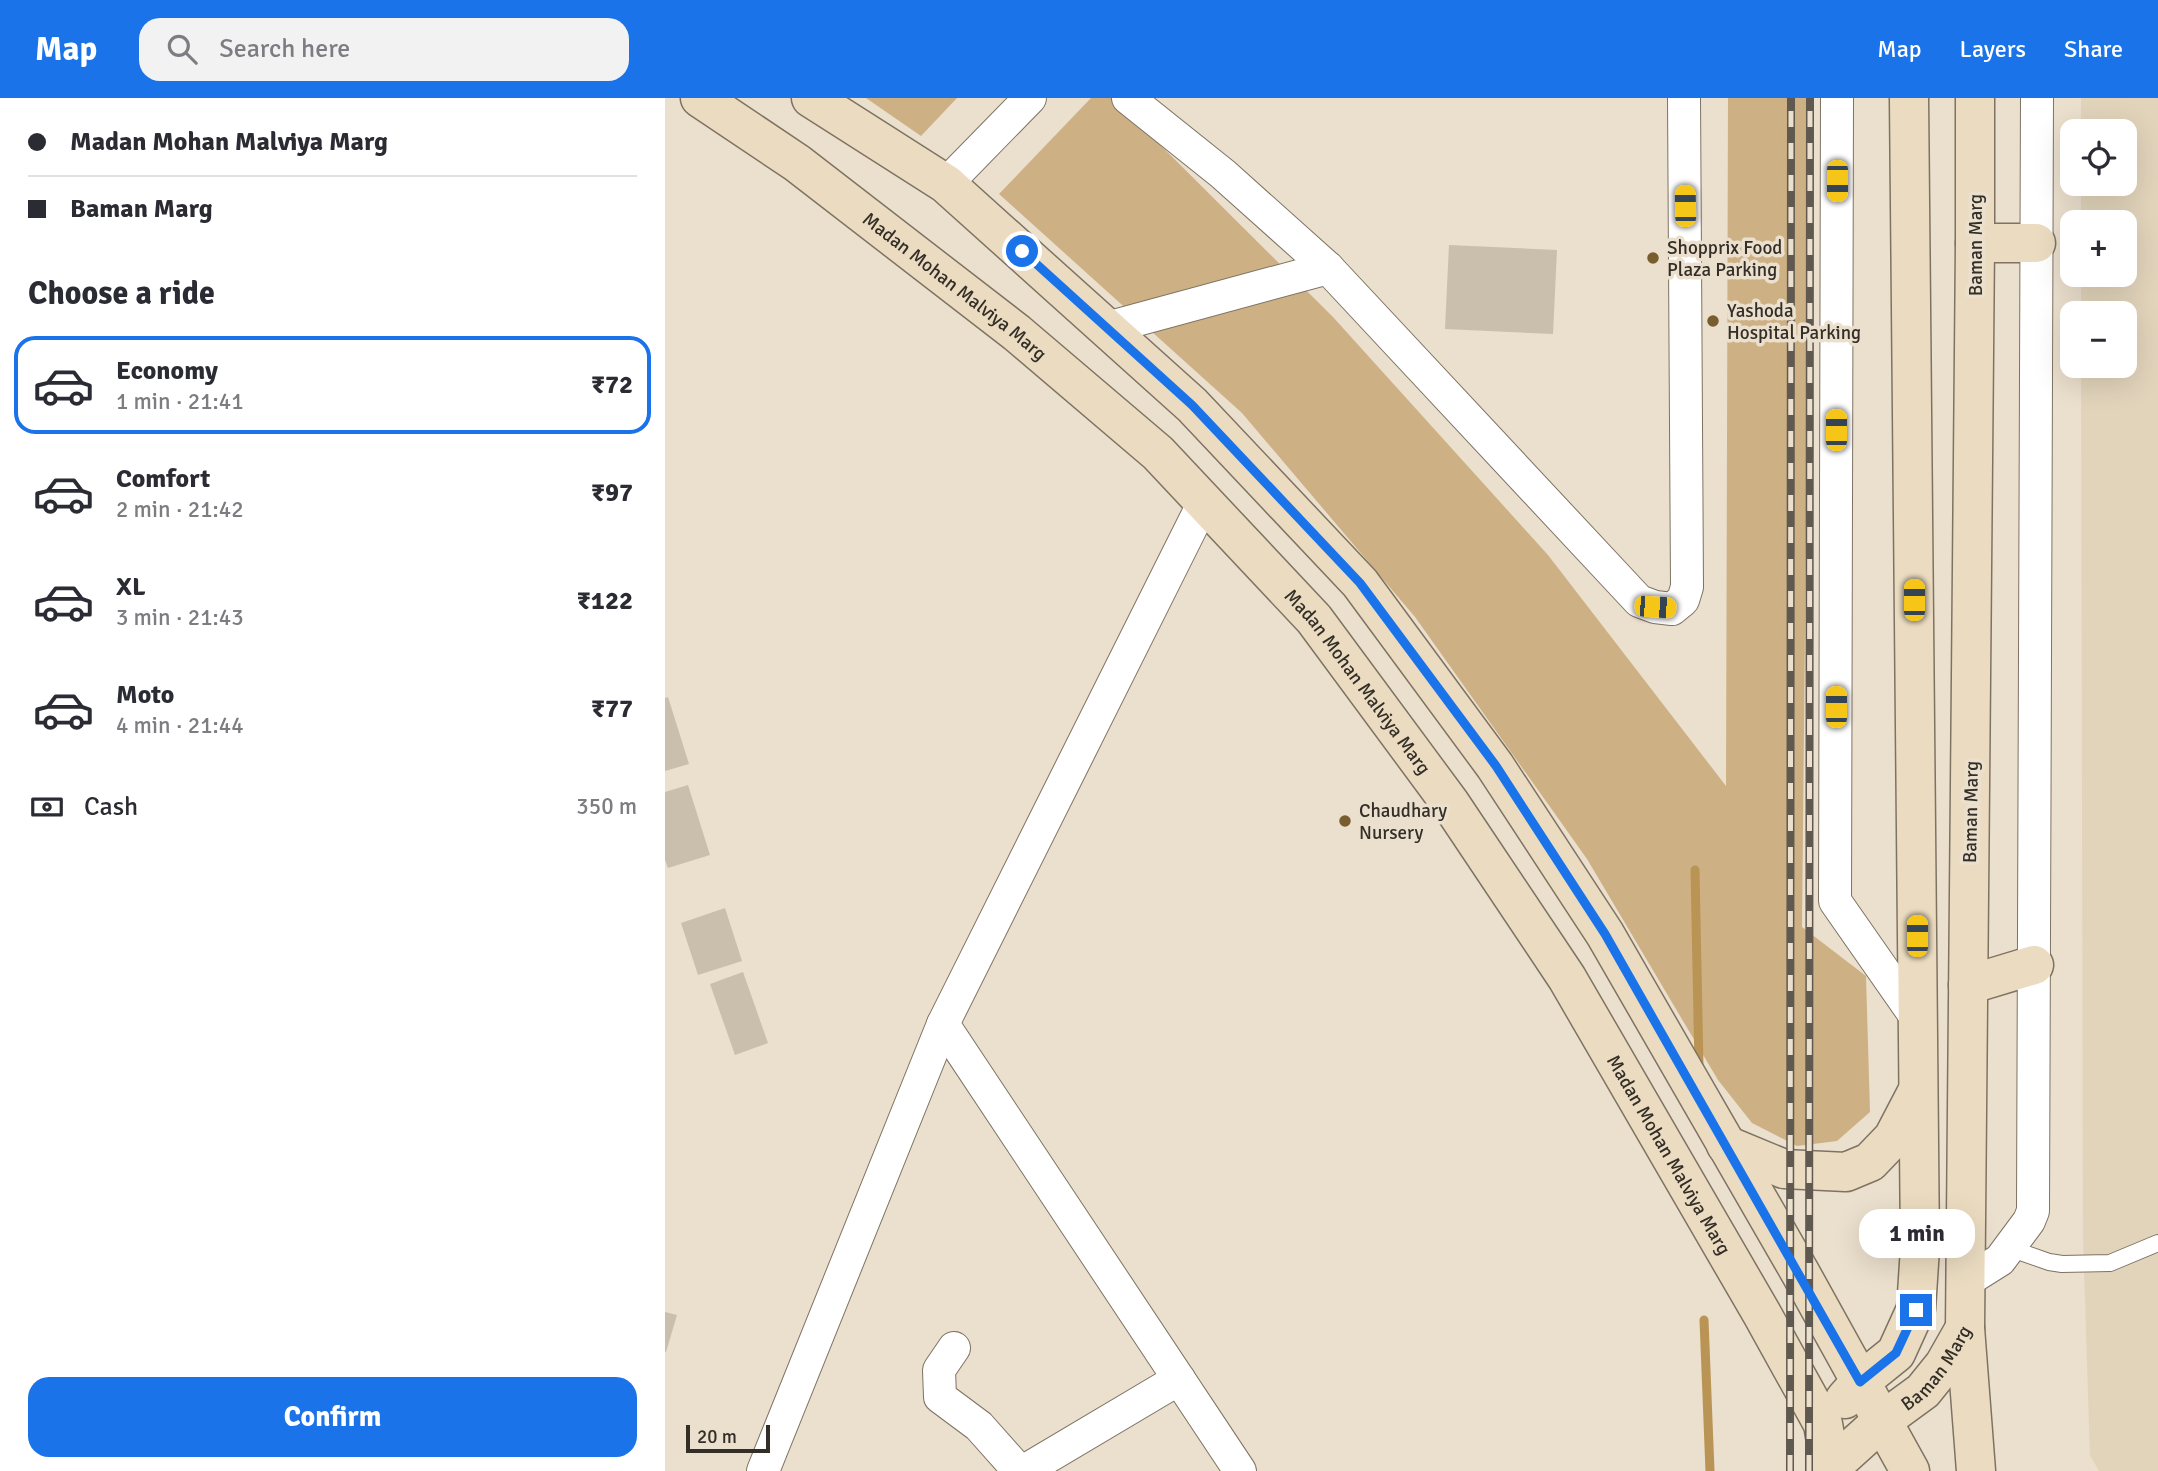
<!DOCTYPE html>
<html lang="en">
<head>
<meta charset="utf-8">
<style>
	body { margin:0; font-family:Signika,sans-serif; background:#f2f2f3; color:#2b2b33; height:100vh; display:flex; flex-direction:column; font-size:26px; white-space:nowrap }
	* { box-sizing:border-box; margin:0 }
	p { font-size:23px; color:#7c7c81 }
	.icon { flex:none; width:38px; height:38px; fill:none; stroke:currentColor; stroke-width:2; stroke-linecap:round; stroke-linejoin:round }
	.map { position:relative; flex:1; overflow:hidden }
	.sheet { display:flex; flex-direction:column; background:#fff; width:665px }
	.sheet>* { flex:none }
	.top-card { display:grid; align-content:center; height:154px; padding:0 28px; background:#fff }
	.controls { position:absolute; left:1395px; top:21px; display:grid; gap:14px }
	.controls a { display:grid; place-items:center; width:77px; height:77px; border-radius:14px; background:#fff; box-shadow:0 7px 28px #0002; font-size:35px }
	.scale { position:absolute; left:21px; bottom:18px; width:84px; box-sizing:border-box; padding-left:7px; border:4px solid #332e27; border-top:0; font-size:19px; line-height:24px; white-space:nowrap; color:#332e27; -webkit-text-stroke:5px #ebdfcd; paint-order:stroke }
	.end { position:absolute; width:32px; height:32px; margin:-16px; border:9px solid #1a73e8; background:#fff; box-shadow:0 0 0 4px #fff }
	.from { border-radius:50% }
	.bubble { position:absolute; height:49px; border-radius:21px; background:#fff; box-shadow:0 7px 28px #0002; font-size:23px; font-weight:700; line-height:49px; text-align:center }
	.car { position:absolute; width:21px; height:42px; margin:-21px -10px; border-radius:9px; box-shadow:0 0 5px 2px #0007; background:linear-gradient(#f5c518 24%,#345 0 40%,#f5c518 0 76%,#345 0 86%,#f5c518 0) }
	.top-card b { display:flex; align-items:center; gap:24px; height:66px; font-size:26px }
	.top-card b+b { border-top:2px solid #e1e1e2 }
	.top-card i { width:18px; height:18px; background:#2b2b33 }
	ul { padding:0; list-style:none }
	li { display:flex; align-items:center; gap:21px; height:98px; margin:0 14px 10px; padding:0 14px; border:4px solid transparent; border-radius:21px }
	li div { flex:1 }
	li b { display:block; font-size:26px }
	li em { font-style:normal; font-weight:700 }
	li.selected { border-color:#1a73e8 }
	li>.icon { width:63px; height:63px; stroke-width:1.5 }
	h2 { padding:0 28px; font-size:32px; line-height:84px }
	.pay { display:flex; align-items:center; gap:18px; height:77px; padding:0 28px; font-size:26px }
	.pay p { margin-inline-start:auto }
	.cta { display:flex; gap:14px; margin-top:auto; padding:14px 28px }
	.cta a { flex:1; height:80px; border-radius:21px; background:#1a73e8; color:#fff; font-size:28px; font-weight:700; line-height:80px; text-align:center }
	header { display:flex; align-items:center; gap:42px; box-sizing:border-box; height:98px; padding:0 35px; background:#1a73e8; color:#fff }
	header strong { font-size:33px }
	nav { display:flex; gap:38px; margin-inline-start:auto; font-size:24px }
	.search { width:490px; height:63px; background:#f2f2f3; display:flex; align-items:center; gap:18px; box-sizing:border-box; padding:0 24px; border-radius:21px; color:#7c7c81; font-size:26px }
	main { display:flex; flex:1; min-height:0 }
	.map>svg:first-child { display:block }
	.built { fill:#e2d4bb }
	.green { fill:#cdb184 }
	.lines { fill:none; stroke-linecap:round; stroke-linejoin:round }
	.stream { stroke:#b99455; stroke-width:9 }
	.building { fill:#cabead }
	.lane-casing { stroke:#7e7363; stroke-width:18 }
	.street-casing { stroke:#7e7363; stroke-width:34 }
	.secondary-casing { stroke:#7e7363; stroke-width:41 }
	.lane { stroke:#fff; stroke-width:16 }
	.street { stroke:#fff; stroke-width:32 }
	.secondary { stroke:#ebdcc1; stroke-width:38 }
	.rail-casing { stroke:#5f594f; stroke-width:8 }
	.rail { stroke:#ebdfcd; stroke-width:5; stroke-dasharray:16; stroke-linecap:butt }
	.route { stroke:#1a73e8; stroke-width:9 }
	.poi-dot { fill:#785d2f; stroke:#ebdfcd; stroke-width:2.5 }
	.labels { text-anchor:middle; stroke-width:7; stroke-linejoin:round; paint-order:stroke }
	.street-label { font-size:19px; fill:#332e27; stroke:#ebdfcd }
	.poi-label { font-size:19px; fill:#332e27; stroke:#ebdfcd; text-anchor:start }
</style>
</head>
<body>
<header>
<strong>Map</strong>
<div class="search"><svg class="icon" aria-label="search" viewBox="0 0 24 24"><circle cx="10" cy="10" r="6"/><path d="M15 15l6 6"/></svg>Search here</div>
<nav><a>Map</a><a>Layers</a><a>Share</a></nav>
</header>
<main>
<section class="sheet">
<div class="top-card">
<b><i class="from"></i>Madan Mohan Malviya Marg</b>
<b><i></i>Baman Marg</b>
</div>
<h2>Choose a ride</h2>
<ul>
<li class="selected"><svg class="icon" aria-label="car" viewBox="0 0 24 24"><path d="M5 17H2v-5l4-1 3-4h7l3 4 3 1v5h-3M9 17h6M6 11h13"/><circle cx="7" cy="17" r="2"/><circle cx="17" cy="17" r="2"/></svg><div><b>Economy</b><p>1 min · 21:41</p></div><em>₹72</em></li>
<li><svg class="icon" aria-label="car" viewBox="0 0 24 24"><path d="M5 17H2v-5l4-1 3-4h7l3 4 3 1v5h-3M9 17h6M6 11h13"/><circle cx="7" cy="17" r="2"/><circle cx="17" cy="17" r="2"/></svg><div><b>Comfort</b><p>2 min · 21:42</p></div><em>₹97</em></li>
<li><svg class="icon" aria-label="car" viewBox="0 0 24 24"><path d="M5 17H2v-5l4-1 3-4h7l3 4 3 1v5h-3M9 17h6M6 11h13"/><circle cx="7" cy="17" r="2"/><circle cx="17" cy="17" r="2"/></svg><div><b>XL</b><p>3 min · 21:43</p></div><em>₹122</em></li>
<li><svg class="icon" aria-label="car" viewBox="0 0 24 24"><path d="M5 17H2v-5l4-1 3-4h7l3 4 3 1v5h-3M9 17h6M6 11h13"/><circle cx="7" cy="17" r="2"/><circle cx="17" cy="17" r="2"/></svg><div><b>Moto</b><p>4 min · 21:44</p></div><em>₹77</em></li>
</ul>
<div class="pay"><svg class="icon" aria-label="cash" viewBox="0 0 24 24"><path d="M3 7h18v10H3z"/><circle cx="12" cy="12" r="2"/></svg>Cash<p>350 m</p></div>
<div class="cta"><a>Confirm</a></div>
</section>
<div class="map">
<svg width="1493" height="1373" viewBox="0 0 1493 1373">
	<rect width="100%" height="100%" fill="#ebdfcd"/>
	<polygon class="built" points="1416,0 1493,0 1493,1373 1434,1373 1425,1357 1418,1141 1416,268 1460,268 1460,215 1416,215 1416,177 1460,177 1460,124 1416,124 1416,86 1460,86 1460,33 1416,33"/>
	<g class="green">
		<polygon points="201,0 292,0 256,38"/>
		<polygon points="426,0 448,0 668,219 883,457 1061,688 1063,0 1148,0 1141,433 1137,829 1201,878 1205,1014 1172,1043 1132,1048 1087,1025 1053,982 922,761 750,519 577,315 334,96"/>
	</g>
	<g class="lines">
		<g class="stream">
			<polyline points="1030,772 1034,969"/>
			<polyline points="1039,1222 1045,1373"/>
		</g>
	</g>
	<g class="building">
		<polygon points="784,147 892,152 888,236 780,231"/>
		<polygon points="3,599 24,666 0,673 0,600"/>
		<polygon points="23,687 45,757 3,770 0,762 0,694"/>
		<polygon points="60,810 77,863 33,877 16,825"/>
		<polygon points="78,874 103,945 70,957 45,886"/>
		<polygon points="0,1214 12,1217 1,1254 0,1254"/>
	</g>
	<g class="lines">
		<defs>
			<polyline id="lane" points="1344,1150 1384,1164 1397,1166 1445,1165 1493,1145"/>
			<g id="street">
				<polyline points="463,0 558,76 663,170 974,503 990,509 1007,511 1018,502 1022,489 1019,0"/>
				<polyline points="1172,0 1170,803 1253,922"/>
				<polyline points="281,86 365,0"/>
				<polyline points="442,230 663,170"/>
				<polyline points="278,926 575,1373"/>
				<polyline points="1300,1184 1335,1162 1364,1123 1368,1113 1372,0"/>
				<polyline points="289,1250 274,1272 275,1299 314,1328 354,1373"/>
				<polyline points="98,1373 278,926 539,404"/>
				<polyline points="359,1373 514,1281"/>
			</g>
			<g id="secondary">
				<path id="s1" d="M 35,0 L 132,65 L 352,235 L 493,355 L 649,521 L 785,705 L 902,880 L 1097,1216 L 1158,1326 L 1166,1373"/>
				<polyline points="146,0 281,86 527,307 695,485 830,668 940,836 1136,1176 1245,1373"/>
				<polyline points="1310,0 1310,145 1300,1230 1311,1373"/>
				<polyline points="1310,145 1371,145"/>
				<polyline points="1303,887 1369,867"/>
				<polyline points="1061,1047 1119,1071 1181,1074 1205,1064 1228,1040 1252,994"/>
				<polyline points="1180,1301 1195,1284 1231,1255 1251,1211 1255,1150 1244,0"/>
				<path id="s2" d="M 1165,1370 L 1217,1323 L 1258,1293 L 1279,1267 L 1300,1230"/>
			</g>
		</defs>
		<use href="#lane" class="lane-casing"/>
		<use href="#street" class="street-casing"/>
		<use href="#secondary" class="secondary-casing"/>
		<use href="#lane" class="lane"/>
		<use href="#street" class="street"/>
		<use href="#secondary" class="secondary"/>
		<defs>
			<g id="rail">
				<polyline points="1125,1373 1126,0"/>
				<polyline points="1144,1373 1145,0"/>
			</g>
		</defs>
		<use href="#rail" class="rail-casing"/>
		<use href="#rail" class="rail"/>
	</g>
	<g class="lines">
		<polyline class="route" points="357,153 527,307 695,485 831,668 940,836 1195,1284 1231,1255 1251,1212"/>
	</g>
	<g class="poi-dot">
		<circle cx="988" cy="160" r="7"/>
		<circle cx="1048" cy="223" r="7"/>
		<circle cx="680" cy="723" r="7"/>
	</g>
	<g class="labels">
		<g class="street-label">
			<text transform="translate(1310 147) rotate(-90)" y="7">Baman Marg</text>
			<text dy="7" stroke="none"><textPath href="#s1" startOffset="317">Madan Mohan Malviya Marg</textPath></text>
			<text dy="7" stroke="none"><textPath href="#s1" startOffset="884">Madan Mohan Malviya Marg</textPath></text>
			<text transform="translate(1305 714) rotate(-89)" y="7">Baman Marg</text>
			<text dy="7" stroke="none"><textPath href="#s1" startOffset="1451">Madan Mohan Malviya Marg</textPath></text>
			<text dy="7" stroke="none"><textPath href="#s2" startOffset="147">Baman Marg</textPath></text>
		</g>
		<g class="poi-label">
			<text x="1002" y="156">Shopprix Food<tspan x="1002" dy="22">Plaza Parking</tspan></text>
			<text x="1062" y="219">Yashoda<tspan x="1062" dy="22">Hospital Parking</tspan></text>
			<text x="694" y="719">Chaudhary<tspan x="694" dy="22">Nursery</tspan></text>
		</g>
	</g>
</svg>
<div class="controls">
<a><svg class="icon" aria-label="locate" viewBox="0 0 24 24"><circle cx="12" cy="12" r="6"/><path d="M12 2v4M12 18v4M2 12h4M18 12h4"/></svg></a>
<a>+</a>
<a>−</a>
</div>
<div class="scale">20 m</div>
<i class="end from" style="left:357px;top:153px"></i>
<i class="end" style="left:1251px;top:1212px"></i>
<div class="bubble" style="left:1194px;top:1111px;width:116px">1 min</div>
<i class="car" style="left:1172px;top:83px;rotate:180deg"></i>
<i class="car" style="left:1020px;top:108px;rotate:359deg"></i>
<i class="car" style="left:1171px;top:332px;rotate:0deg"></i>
<i class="car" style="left:1249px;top:502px;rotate:0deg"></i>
<i class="car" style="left:990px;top:509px;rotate:94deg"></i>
<i class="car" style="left:1171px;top:609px;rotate:0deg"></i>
<i class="car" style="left:1252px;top:838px;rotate:0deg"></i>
</div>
</main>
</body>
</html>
